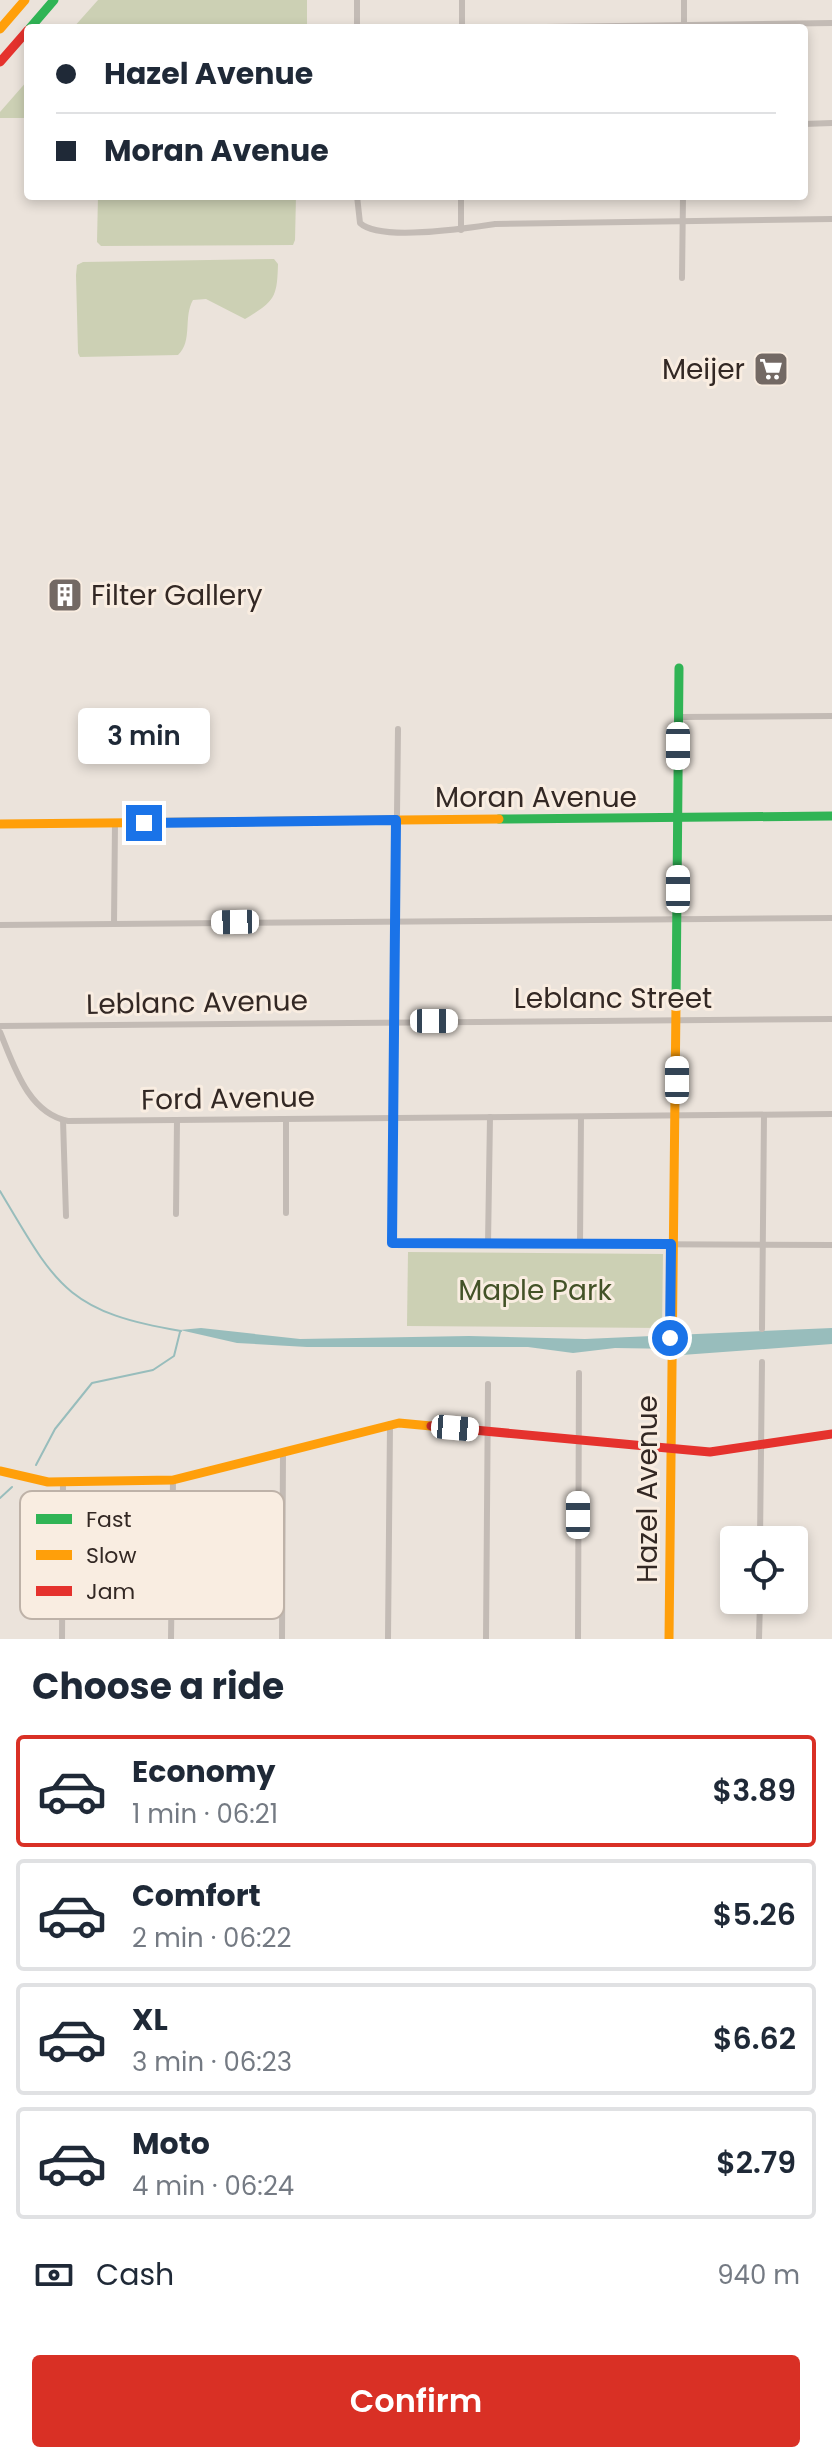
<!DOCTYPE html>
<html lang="en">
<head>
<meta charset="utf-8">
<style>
	body { margin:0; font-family:Poppins,sans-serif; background:#f6f6f7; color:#1f2937; height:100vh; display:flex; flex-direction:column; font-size:30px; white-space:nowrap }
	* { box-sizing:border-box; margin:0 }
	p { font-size:26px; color:#747a83 }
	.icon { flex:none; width:44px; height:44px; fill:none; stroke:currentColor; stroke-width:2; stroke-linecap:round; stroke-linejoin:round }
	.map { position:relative; height:1639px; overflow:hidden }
	.details { display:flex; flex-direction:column; background:#fff; flex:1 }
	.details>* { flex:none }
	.hud { position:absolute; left:24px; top:24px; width:784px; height:176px; border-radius:8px; box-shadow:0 4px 12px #0003; display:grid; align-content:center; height:176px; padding:0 32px; background:#fff }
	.tools { position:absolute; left:720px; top:1526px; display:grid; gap:16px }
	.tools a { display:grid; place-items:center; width:88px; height:88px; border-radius:8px; background:#fff; box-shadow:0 4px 12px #0003; font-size:40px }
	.end { position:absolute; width:36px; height:36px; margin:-18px; border:10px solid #1a73e8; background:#fff; box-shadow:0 0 0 4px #fff }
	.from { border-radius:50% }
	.bubble { position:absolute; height:56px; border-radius:8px; background:#fff; box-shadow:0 4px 12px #0003; font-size:26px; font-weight:600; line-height:56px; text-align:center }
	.car { position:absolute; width:24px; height:48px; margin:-24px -12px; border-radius:10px; box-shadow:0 0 6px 2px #0007; background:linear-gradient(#fff 24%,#345 0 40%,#fff 0 76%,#345 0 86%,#fff 0) }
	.hud b { display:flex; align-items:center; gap:28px; height:76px; font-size:30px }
	.hud b+b { border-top:2px solid #e0e1e3 }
	.hud i { width:20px; height:20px; background:#1f2937 }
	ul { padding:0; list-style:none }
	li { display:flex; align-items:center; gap:24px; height:112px; margin:0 16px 12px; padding:0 16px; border:4px solid #e0e1e3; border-radius:8px }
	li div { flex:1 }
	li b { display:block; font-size:30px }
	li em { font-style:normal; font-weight:600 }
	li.on { border-color:#d93025 }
	li>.icon { width:72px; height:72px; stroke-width:1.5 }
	h2 { padding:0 32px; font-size:36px; line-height:96px }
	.pay { display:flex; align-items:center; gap:20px; height:88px; padding:0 32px; font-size:30px }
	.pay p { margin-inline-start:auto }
	.primary-button { display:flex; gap:16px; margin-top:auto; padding:16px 32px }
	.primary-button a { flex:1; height:92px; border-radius:8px; background:#d93025; color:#fff; font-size:32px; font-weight:600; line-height:92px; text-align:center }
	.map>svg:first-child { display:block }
	.green { fill:#ccd0b4 }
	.water { fill:#98bdbc }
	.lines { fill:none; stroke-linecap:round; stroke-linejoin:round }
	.stream { stroke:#98bdbc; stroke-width:2 }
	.street { stroke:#c3bbb5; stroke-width:6 }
	.fast { stroke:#30b455; stroke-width:9 }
	.slow { stroke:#ff9f0a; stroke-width:9 }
	.jam { stroke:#e5322d; stroke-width:9 }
	.route { stroke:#1a73e8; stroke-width:10 }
	.labels { text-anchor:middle; stroke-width:6; stroke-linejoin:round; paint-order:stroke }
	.poi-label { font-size:28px; fill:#332824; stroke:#f9ede1; text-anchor:end }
	.street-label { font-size:28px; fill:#332824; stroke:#f9ede1 }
	.park-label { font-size:28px; fill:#435227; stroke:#f9ede1 }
	.key { fill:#f9ede1; stroke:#beb2a8; stroke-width:2 }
	.key-label { font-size:22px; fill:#332824 }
</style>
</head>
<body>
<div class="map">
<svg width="832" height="1639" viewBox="0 0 832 1639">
	<rect width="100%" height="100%" fill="#ebe3db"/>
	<g class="green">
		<polygon points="98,0 307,0 307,28 73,28"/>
		<polygon points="28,80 28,118 0,118 0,112"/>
		<polygon points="98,196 296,196 295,240 293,245 101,246 97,242"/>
		<path d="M 274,259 L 278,264 C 277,298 275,301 245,319 L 206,299 L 193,300 C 183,317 193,341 178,355 L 80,357 L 78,353 L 76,275 L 77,265 L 83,262 Z"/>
		<polygon points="408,1252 663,1254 662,1328 407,1326"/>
	</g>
	<polygon class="water" points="201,1328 300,1339 469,1336 585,1339 832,1328 832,1344 682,1355 677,1349 615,1348 573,1353 528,1347 307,1347 237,1343 180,1330"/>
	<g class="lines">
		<g class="stream">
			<path d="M 0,1191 C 56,1285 66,1312 181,1331"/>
			<polyline points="36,1465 55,1429 92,1383 153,1370 174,1356 180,1332"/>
			<polyline points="0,1498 12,1487"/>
		</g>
		<g class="street">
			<polyline points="357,28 357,0"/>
			<polyline points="462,28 832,23"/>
			<polyline points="462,28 462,0"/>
			<polyline points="684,28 684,0"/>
			<polyline points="804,124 832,123"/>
			<path d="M 357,196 L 360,223 C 380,242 468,228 495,224 L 832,219"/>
			<polyline points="461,196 461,230"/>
			<polyline points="682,278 683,196"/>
			<polyline points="679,717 832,716"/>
			<polyline points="398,729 392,1243 832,1245"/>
			<polyline points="114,924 115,823"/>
			<polyline points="0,925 832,918"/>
			<polyline points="0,1026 832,1019"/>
			<path d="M 0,1032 C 14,1066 28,1113 68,1121 L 832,1114"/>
			<polyline points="63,1120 66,1216"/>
			<polyline points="286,1213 286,1119"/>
			<polyline points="176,1214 177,1120"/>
			<polyline points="488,1244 490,1117"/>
			<polyline points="580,1244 581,1117"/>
			<polyline points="762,1329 764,1115"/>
			<polyline points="760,1540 762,1362"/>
			<polyline points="62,1639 63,1482"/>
			<polyline points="171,1639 173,1480"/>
			<polyline points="282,1639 283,1452"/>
			<polyline points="388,1639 390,1424"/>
			<polyline points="486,1639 488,1384"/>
			<polyline points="578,1639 579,1373"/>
			<polyline points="759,1639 760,1600"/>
		</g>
		<g class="fast">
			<polyline points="30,28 54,0"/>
			<polyline points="499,819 832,816"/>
			<polyline points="676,1005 679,668"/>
		</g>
		<g class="slow">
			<polyline points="0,29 25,0"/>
			<polyline points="0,824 499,819"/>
			<polyline points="0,1471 48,1482 173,1480 399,1423 431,1426"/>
			<polyline points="669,1639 676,1005"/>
		</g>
		<g class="jam">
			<polyline points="0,62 28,30"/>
			<polyline points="431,1426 710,1452 832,1434"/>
		</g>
	</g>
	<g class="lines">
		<polyline class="route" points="144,823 396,820 392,1243 671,1244 670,1338"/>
	</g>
	<defs>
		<symbol id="supermarket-square" viewBox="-11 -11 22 22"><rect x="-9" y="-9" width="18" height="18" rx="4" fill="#736964" stroke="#f9ede1"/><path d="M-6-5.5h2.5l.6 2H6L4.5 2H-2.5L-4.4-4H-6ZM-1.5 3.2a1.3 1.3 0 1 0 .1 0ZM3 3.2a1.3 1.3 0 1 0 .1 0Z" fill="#fff"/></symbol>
		<symbol id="building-square" viewBox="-11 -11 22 22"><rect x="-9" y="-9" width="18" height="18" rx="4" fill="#736964" stroke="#f9ede1"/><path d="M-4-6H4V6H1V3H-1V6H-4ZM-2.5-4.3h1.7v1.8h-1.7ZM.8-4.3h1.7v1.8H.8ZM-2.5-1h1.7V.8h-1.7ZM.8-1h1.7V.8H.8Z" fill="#fff"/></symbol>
	</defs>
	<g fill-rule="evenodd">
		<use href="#supermarket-square" x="751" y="349" width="40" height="40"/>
		<use href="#building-square" x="45" y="575" width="40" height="40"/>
	</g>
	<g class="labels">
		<g class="poi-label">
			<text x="745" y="379">Meijer</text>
			<text x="91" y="605" text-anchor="start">Filter Gallery</text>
		</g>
		<g class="street-label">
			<text x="536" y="807">Moran Avenue</text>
			<text x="613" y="1008">Leblanc Street</text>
			<text transform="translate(197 1002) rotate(-1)" y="10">Leblanc Avenue</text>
			<text transform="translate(228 1098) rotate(-1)" y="10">Ford Avenue</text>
			<text transform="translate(647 1489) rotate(-90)" y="10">Hazel Avenue</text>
		</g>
		<g class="park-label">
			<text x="535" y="1300">Maple Park</text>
		</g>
	</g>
	<rect x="20" y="1491" width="264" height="128" rx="12" class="key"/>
	<rect x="36" y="1514" width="36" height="10" fill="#30b455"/>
	<rect x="36" y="1550" width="36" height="10" fill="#ff9f0a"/>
	<rect x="36" y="1586" width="36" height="10" fill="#e5322d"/>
	<g class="key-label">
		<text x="86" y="1527">Fast</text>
		<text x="86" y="1563">Slow</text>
		<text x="86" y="1599">Jam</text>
	</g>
</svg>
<div class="tools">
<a><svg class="icon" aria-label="locate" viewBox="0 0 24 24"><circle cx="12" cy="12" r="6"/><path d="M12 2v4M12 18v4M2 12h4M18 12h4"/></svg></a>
</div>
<i class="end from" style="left:670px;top:1338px"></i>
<i class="end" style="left:144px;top:823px"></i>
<div class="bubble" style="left:78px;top:708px;width:132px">3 min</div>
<i class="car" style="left:678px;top:746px;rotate:180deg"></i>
<i class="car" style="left:678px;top:889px;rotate:0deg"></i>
<i class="car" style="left:235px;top:922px;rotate:269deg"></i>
<i class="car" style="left:434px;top:1021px;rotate:90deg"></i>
<i class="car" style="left:677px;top:1080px;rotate:0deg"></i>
<i class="car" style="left:455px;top:1428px;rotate:95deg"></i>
<i class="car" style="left:578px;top:1515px;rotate:0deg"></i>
<div class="hud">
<b><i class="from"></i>Hazel Avenue</b>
<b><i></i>Moran Avenue</b>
</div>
</div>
<section class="details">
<h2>Choose a ride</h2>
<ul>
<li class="on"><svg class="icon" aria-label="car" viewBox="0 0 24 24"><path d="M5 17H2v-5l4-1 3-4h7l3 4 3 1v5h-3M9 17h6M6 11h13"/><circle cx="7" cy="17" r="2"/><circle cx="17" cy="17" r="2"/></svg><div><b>Economy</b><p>1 min · 06:21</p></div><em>$3.89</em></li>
<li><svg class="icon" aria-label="car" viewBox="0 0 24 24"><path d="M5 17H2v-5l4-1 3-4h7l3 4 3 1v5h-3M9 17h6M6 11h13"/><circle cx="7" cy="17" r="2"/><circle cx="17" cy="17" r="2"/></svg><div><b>Comfort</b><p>2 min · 06:22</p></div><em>$5.26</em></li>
<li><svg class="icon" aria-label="car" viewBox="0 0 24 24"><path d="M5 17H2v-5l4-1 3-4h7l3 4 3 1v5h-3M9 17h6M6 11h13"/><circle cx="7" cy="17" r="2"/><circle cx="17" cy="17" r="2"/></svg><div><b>XL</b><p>3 min · 06:23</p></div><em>$6.62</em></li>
<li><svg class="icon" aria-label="car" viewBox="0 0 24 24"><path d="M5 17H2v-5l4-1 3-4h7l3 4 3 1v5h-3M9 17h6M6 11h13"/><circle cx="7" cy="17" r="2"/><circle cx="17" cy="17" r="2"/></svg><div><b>Moto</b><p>4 min · 06:24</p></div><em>$2.79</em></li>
</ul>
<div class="pay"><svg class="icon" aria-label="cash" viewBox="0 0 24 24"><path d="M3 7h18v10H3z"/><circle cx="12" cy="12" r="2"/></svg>Cash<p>940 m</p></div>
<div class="primary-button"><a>Confirm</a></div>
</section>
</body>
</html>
